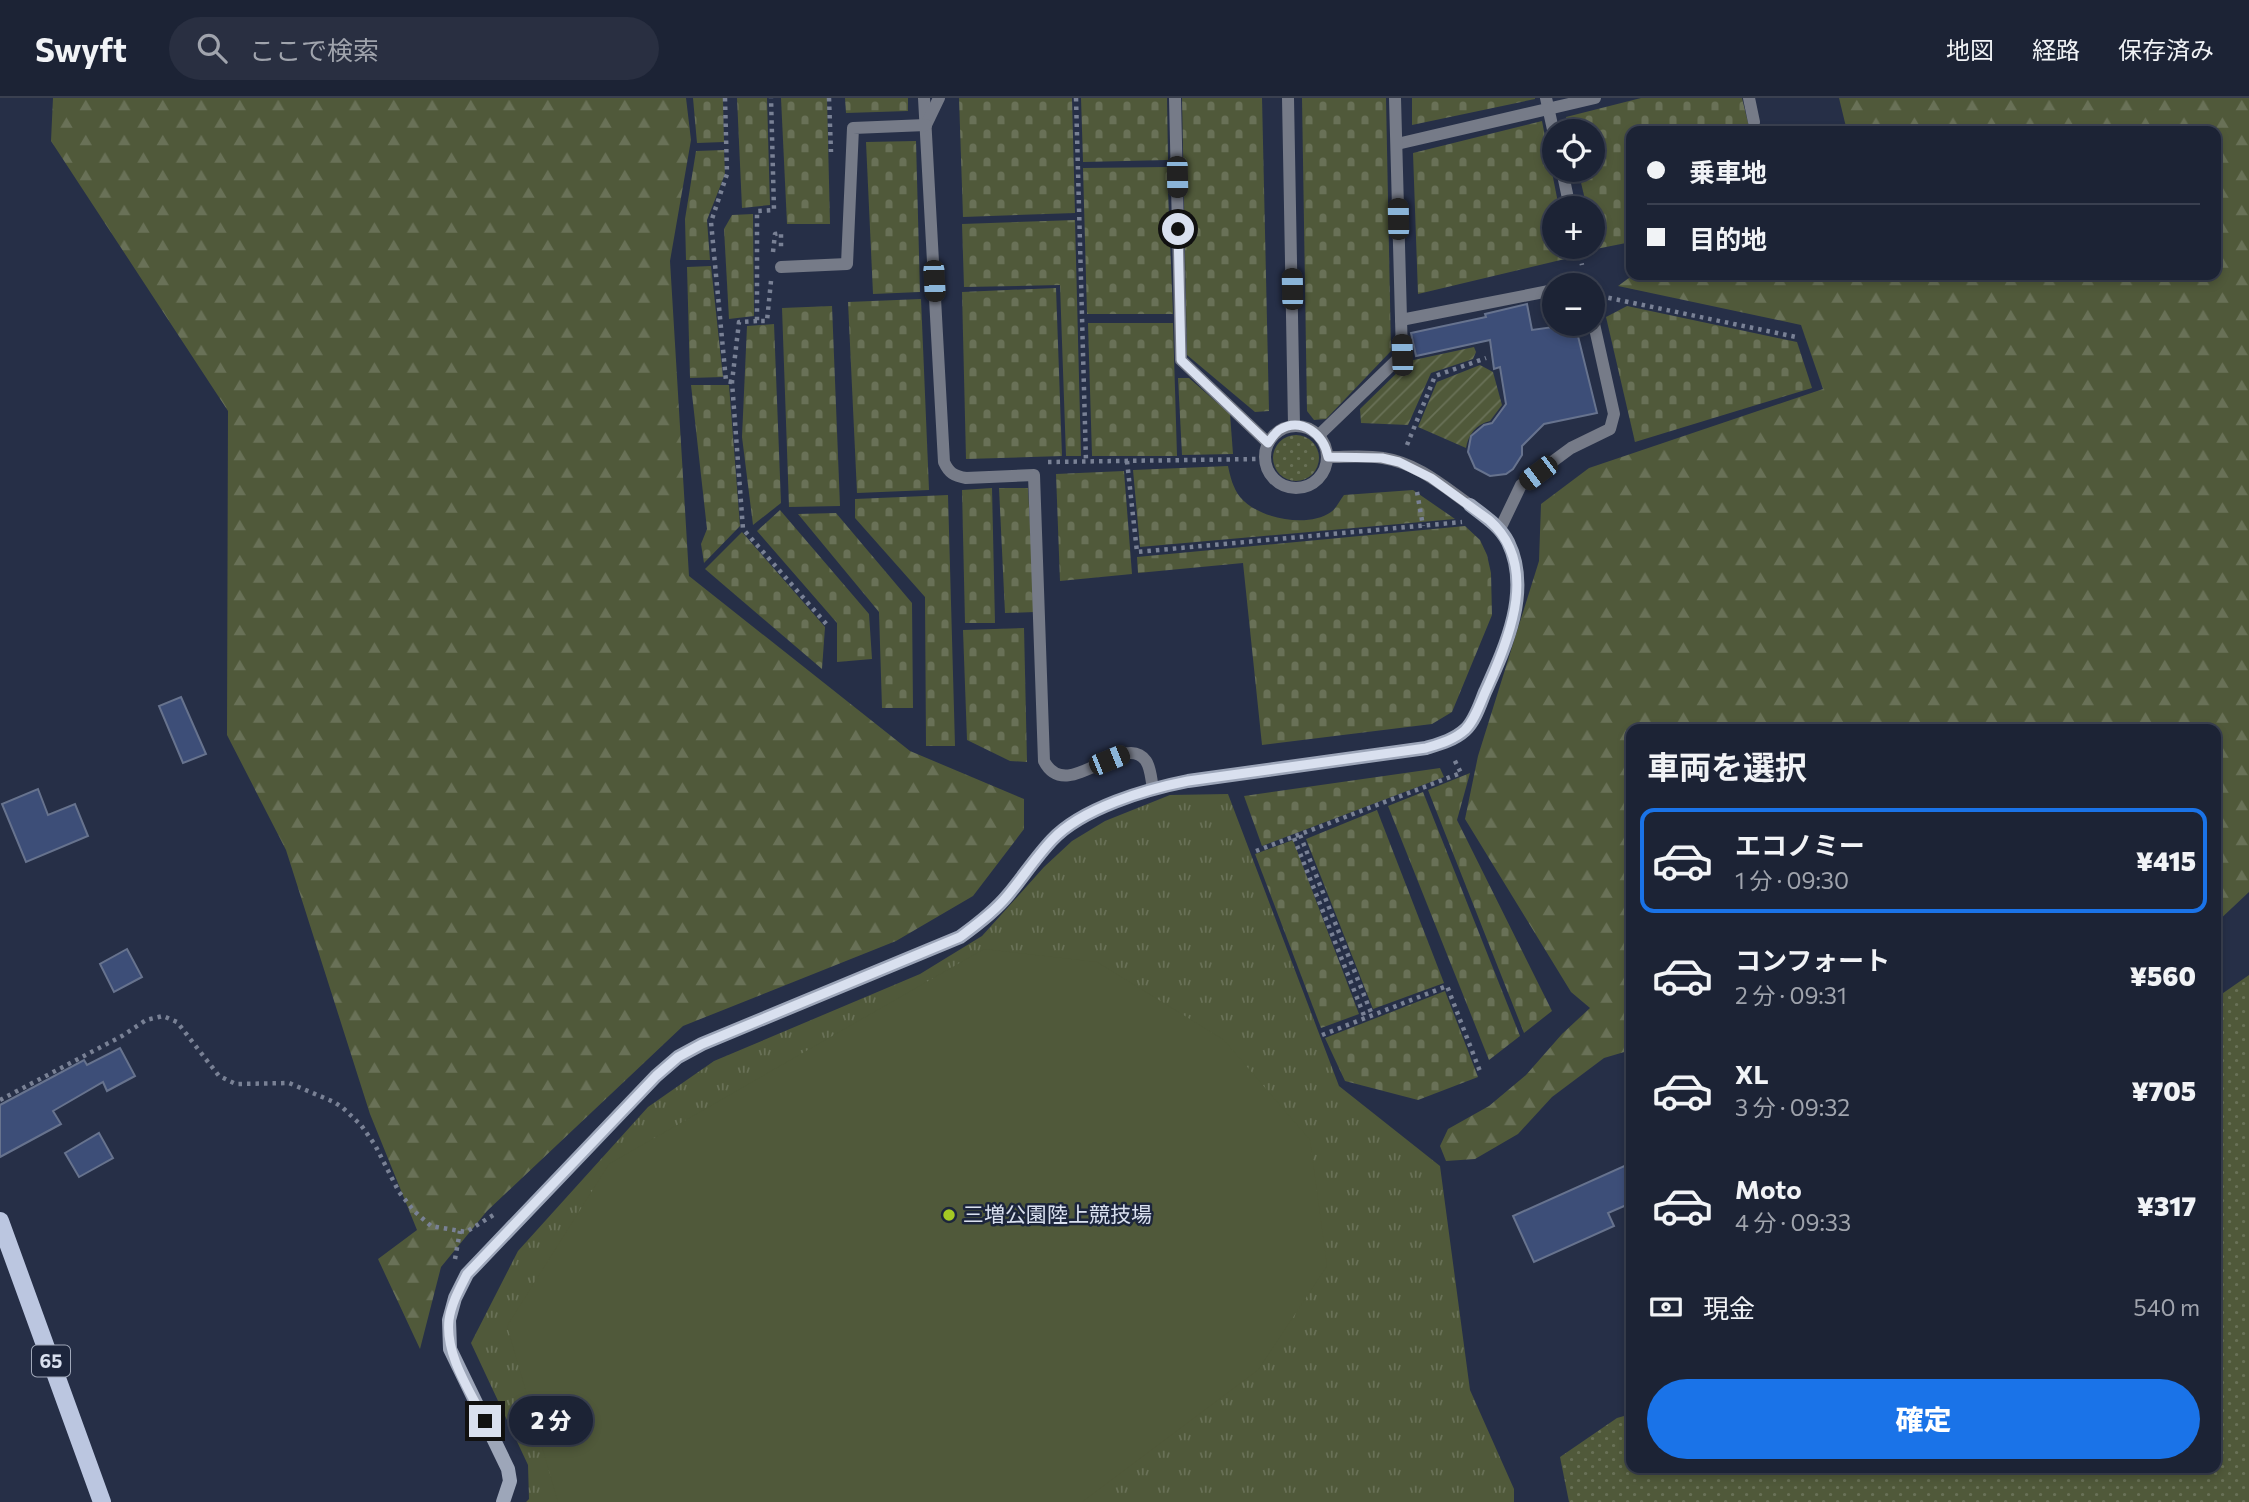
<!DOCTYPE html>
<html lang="ja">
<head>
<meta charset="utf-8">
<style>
	body { margin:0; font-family:Commissioner,"Noto Sans JP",sans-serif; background:#292f41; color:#f1f3f6; height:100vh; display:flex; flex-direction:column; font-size:26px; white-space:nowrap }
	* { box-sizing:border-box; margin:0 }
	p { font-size:23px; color:#a0a4ad }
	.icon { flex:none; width:38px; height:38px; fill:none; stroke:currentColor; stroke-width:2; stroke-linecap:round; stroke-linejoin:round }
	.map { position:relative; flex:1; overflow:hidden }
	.panel { position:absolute; left:1626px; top:626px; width:595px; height:749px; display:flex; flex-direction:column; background:#1c2335; border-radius:14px; box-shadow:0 4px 10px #0003,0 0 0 2px #3a4050 }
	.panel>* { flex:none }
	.top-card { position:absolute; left:1626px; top:28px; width:595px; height:154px; border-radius:14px; box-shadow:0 4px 10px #0003,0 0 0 2px #3a4050; display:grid; align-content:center; height:154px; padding:0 21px; background:#1c2335 }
	.fabs { position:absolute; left:1542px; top:21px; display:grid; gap:14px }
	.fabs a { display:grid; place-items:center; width:63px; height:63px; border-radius:50%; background:#1c2335; box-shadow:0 4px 10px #0003,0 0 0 2px #3a4050; font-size:35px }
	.end { position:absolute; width:32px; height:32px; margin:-16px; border:9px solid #d9e0ef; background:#111; box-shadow:0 0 0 4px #111 }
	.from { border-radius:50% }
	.bubble { position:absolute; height:49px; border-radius:24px; background:#1c2335; box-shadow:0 4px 10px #0003,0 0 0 2px #3a4050; font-size:23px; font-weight:800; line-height:49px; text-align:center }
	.car { position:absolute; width:21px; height:42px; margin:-21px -10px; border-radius:9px; box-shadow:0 0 5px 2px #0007; background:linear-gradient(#222 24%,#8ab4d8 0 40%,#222 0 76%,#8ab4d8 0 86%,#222 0) }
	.top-card b { display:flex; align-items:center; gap:24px; height:66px; font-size:26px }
	.top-card b+b { border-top:2px solid #3a4050 }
	.top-card i { width:18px; height:18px; background:#f1f3f6 }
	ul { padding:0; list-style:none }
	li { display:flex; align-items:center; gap:21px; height:105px; margin:0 14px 10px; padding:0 7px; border:4px solid transparent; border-radius:14px }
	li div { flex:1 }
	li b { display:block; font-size:26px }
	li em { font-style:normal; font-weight:800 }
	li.on { border-color:#1a73e8 }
	li>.icon { width:63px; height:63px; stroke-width:1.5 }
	h2 { padding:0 21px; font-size:32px; line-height:84px }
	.pay { display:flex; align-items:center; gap:18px; height:77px; padding:0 21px; font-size:26px }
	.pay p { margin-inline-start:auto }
	.action { display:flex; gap:14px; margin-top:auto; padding:14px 21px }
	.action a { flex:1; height:80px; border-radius:42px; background:#1a73e8; color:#fff; font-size:28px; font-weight:800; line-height:80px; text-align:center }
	header { display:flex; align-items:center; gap:42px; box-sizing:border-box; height:98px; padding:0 35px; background:#1c2335; border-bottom:2px solid #3a4050 }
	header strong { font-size:33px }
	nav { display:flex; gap:38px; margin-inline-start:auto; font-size:24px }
	.search { width:490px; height:63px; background:#292f41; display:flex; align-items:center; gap:18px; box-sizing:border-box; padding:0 24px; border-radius:38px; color:#a0a4ad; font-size:26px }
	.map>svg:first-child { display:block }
	.grass { fill:url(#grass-dots) }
	.forest { fill:url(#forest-firs) }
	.cemetery { fill:url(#cemetery-stones) }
	.park { fill:url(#park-tufts) }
	.garden { fill:url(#garden-furrows) }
	.pitch { fill:#50593a }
	.building { fill:#3d4e78; stroke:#67738e; stroke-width:2 }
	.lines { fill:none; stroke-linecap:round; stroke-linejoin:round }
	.path { stroke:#798195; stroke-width:4.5; stroke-dasharray:3.5 5; stroke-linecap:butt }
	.lane { stroke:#767b88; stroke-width:12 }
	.secondary { stroke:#9da6b9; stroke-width:14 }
	.primary { stroke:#bbc6e0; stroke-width:18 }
	.route { stroke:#d9e0ef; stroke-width:9 }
	.poi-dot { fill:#a4c824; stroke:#1c253c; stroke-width:2.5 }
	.labels { text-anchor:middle; stroke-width:5; stroke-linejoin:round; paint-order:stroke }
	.shield { fill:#1c253c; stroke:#a0a8b9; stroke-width:2 }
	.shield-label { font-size:19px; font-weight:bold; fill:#d9e0ef }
	.poi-label { font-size:21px; fill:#d9e0ef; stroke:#1c253c; text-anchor:start }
</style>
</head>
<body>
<header>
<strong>Swyft</strong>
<div class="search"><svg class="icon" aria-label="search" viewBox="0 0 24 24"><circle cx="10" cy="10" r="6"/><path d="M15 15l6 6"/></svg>ここで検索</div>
<nav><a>地図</a><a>経路</a><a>保存済み</a></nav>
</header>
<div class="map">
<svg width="2249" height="1404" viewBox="0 0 2249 1404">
	<defs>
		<pattern id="grass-dots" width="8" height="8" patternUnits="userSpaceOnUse" patternTransform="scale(1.75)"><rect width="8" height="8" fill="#50593a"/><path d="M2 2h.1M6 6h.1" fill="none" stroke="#697157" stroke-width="1.8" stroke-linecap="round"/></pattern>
		<pattern id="forest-firs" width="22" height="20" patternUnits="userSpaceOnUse" patternTransform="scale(1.75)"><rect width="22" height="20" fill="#50593a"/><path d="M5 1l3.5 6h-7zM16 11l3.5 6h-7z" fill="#697157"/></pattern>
		<pattern id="cemetery-stones" width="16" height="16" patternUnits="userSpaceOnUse" patternTransform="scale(1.75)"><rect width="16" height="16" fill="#50593a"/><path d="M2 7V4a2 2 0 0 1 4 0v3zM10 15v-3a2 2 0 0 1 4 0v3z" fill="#697157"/></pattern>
		<pattern id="park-tufts" width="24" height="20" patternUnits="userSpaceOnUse" patternTransform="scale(1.75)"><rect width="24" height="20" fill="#50593a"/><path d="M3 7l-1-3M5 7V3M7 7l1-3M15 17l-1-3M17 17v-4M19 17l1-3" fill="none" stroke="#697157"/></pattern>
		<pattern id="garden-furrows" width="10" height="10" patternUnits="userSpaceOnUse" patternTransform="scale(1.75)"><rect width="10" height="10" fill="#50593a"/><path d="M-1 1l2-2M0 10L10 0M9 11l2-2" fill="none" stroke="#697157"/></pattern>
	</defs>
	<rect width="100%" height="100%" fill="#262f47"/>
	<g class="grass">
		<circle cx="1296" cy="360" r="23"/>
		<polygon points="2249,877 2249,1404 1569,1404 1560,1359 1617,1320 1631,1316 1631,1370 2216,1370 2216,900"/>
	</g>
	<g class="forest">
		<polygon points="53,0 686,0 691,42 670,163 689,478 910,653 1024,701 1024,731 973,798 896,843 683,928 487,1113 441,1169 420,1251 378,1161 417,1132 370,1016 286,752 227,637 228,313 51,43"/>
		<polygon points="1839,0 2249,0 2249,794 2216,825 2216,632 1631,632 1631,952 1604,960 1552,999 1518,1036 1475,1061 1446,1063 1440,1048 1448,1031 1489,1008 1526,977 1562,936 1590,910 1571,894 1465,721 1478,658 1539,463 1541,406 1589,370 1823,291 1801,227 1618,188 1633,177 2216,177 2216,33 1847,33"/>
	</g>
	<g class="cemetery">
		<polygon points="693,0 723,0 724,44 697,45"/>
		<polygon points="737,0 767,0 770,107 742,110"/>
		<polygon points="781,0 827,0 830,126 787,126"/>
		<polygon points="845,0 908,0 908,13 846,15"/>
		<polygon points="959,0 1072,0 1075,115 963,119"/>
		<polygon points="1081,0 1167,0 1168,62 1083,64"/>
		<polygon points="1182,0 1262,0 1269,313 1255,314 1187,257"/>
		<polygon points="1302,0 1386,0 1391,253 1326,321 1314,322 1307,313"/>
		<polygon points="1412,0 1535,0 1535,1 1412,27"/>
		<polygon points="1641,0 1742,0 1750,33 1631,33 1631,144 1596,151 1593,136 1592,110 1587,110 1578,72 1592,72 1592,33 1569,33 1566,19"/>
		<polygon points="1542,23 1559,110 1554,110 1554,149 1567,149 1569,160 1418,196 1413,55"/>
		<polygon points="916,43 920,194 873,196 866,44"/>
		<polygon points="724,52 725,76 707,122 710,162 686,162 685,121 696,53"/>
		<polygon points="1167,69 1173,216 1087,216 1083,70"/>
		<polygon points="753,116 754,218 729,221 724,131 732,117"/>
		<polygon points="1075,122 1081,358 1066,358 1060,187 964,189 962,126"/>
		<polygon points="711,168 723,279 690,280 687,169"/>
		<polygon points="1056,190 1062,358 966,361 962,194"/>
		<polygon points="921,201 929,392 857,395 848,204"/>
		<polygon points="832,208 840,408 789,409 782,210"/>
		<polygon points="1627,208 1797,244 1812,290 1635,344 1606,219"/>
		<polygon points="1088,225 1173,225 1177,358 1092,358"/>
		<polygon points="774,226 781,405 753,427 742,339 747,228"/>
		<polygon points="1178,280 1189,280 1230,316 1233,356 1182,357"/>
		<polygon points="691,287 729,287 740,428 704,465 701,446 707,431"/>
		<path d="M 1228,368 C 1230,378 1233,390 1240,399 C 1257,420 1307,431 1331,414 C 1336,411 1340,402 1344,397 L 1413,392 L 1455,421 L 1140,449 L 1133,372 Z"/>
		<polygon points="1124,373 1132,476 1060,483 1056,376"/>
		<polygon points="992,390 995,525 965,525 962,392"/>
		<polygon points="999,390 1028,390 1035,514 1005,515"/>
		<polygon points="948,397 955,648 926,648 925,499 855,420 855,401"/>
		<polygon points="780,412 869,516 872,561 837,564 837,525 757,433"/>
		<polygon points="836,415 912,505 913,610 882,610 879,514 798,416"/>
		<polygon points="1465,428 1480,442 1487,457 1491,475 1492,517 1452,614 1432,626 1262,647 1243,465 1138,475 1137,459"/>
		<polygon points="742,434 825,529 822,571 705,471"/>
		<polygon points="1024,530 1027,664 1010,663 967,642 963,532"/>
		<polygon points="1440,670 1444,679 1262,748 1244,698"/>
		<polygon points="1470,675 1457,722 1552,913 1524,935 1428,692"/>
		<polygon points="1423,694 1520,938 1489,962 1388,708"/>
		<polygon points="1377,712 1444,885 1373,911 1306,741"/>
		<polygon points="1293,742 1359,916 1321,930 1255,756"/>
		<polygon points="1445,893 1478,979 1418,1002 1345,983 1325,940"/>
	</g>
	<polygon class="park" points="1228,696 1339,988 1440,1068 1470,1292 1514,1391 1514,1404 526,1404 529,1401 528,1367 471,1245 518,1153 648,1009 714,963 920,876 982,838 1044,769 1072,743 1105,723 1170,697"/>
	<g class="garden">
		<polygon points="1474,249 1476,254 1473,261 1431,275 1408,327 1361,325 1360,311 1409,263"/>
		<path d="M 1480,267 L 1493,274 L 1502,307 L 1490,323 C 1476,326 1468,337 1466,350 L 1418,329 L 1437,284 Z"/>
	</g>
	<polygon class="pitch" points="984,851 1097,864 1224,942 1310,1042 1327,1168 1258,1272 1082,1404 558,1404 507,1228 609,1066"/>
	<g class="building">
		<polygon points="1527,206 1532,232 1575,226 1597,315 1544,326 1522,348 1522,357 1513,371 1506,376 1490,378 1475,370 1468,354 1471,338 1484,327 1492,325 1506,306 1500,269 1494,271 1490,242 1416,258 1411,235 1486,219 1485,216"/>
		<polygon points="181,599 206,656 183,665 159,608"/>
		<polygon points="38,691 48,717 75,706 88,738 26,764 2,706"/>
		<polygon points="127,851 142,879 114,894 100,866"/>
		<polygon points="120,950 135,978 107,993 103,984 53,1013 61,1026 0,1059 0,1007 84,962 87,967"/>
		<polygon points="99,1035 113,1060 79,1079 65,1055"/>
		<polygon points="1631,1065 1631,1105 1608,1115 1614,1128 1534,1164 1513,1118"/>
	</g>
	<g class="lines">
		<g class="path">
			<polyline points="725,0 727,76 711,124 726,283 732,284"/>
			<polyline points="829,0 831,54"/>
			<polyline points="1076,0 1086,364"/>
			<polyline points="1578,149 1582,167"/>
			<polyline points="773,154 775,136 781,135 781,152"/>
			<polyline points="771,183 767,223 757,223 757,113 774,112 771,0"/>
			<polyline points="1600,198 1796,239"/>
			<polyline points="757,223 739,224 732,284 743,431 829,529"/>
			<polyline points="1407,347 1435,278 1486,260"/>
			<polyline points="1127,363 1137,454 1462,424"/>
			<polyline points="1048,364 1259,361"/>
			<polyline points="1417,394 1423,428"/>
			<polyline points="1300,737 1372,917"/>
			<polyline points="1294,740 1365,920"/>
			<polyline points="1256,753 1461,675 1454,661"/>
			<polyline points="1322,937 1447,888 1481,976"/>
			<polyline points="0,1002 122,938 146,922 163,918 177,924 219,978 236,986 289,985 334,1004 343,1010 361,1027 375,1047 399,1094 414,1113 431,1128 466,1134 495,1116"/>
			<polyline points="455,1161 460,1133"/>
		</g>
		<g class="lane">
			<path d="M 924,0 L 944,364 C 949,375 954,378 966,380 L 1034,377 L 1044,663 C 1067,708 1124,631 1146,663 C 1151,670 1151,682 1153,690"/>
			<polyline points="1175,0 1181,262 1268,345"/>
			<polyline points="1288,0 1294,327"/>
			<polyline points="1546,0 1554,36"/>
			<polyline points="1749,0 1754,24"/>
			<polyline points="926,27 939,0"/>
			<polyline points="1397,46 1595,0"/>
			<polyline points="1562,72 1570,110"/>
			<polyline points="781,169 847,166 853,30 926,27"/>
			<polyline points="1576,187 1586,185 1586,187"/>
			<polyline points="1401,222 1554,192"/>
			<circle cx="1296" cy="359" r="31"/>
			<polyline points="1319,337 1402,257 1395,0"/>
			<path d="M 1328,359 C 1346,359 1366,357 1383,360 C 1417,365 1443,388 1470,407"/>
			<polyline points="1500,431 1521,387 1571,350 1610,331 1614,316 1592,217"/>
		</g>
		<path class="secondary" d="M 503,1404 L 510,1383 L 508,1371 L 450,1251 L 449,1222 L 455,1200 L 467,1176 L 656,978 L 678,959 L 702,946 L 960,839 C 978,826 995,813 1008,797 C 1023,779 1036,759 1052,742 C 1082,710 1147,691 1188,683 L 1426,650 C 1439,646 1454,642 1465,632 C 1475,623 1480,606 1485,594 C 1505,550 1532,493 1508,444 C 1500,428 1484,418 1470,407"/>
		<polyline class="primary" points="0,1123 102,1404"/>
	</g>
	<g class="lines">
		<path class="route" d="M 485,1323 C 470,1293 445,1257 449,1222 C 451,1206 460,1190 467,1176 L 656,978 L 678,959 L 702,946 L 960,839 C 977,826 995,813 1008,797 C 1023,779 1036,759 1052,742 C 1082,710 1147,691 1188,683 L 1426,650 C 1439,646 1454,642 1465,632 C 1476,621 1481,602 1488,588 C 1511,537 1539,466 1489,422 L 1431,380 L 1399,364 L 1382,360 L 1328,359 C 1324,337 1302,318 1279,332 C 1275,335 1271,341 1268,345 L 1181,262 L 1178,131"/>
	</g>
	<circle class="poi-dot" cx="949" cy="1117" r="7"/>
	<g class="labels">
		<rect class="shield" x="32" y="1247.5" width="38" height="31" rx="5"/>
		<g class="shield-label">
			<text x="51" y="1270">65</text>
		</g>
		<g class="poi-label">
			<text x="963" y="1124">三増公園陸上競技場</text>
		</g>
	</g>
</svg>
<div class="fabs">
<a><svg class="icon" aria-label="locate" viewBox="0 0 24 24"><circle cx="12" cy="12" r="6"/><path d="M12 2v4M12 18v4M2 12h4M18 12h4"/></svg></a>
<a>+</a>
<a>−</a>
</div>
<i class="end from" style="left:1178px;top:131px"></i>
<i class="end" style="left:485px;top:1323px"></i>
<div class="bubble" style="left:509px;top:1298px;width:84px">2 分</div>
<i class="car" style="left:1177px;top:79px;rotate:179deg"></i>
<i class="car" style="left:1398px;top:121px;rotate:359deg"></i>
<i class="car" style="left:934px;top:183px;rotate:177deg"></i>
<i class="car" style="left:1292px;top:191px;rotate:359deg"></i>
<i class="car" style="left:1402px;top:257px;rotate:358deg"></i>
<i class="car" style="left:1538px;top:375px;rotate:233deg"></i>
<i class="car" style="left:1109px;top:662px;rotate:68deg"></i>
<div class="top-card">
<b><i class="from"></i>乗車地</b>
<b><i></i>目的地</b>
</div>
<section class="panel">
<h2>車両を選択</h2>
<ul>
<li class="on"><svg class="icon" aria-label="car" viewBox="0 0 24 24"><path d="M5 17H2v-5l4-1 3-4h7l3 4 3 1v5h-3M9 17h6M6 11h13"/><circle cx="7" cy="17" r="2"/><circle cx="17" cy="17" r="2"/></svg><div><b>エコノミー</b><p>1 分 · 09:30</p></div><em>¥415</em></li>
<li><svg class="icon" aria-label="car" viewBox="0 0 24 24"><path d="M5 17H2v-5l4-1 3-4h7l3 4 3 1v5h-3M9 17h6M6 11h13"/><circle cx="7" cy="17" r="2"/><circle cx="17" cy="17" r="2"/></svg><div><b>コンフォート</b><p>2 分 · 09:31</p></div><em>¥560</em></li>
<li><svg class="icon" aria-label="car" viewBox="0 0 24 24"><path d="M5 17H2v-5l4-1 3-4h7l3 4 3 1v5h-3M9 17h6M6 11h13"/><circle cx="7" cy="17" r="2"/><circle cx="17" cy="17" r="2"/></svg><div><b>XL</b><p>3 分 · 09:32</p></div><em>¥705</em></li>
<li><svg class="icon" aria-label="car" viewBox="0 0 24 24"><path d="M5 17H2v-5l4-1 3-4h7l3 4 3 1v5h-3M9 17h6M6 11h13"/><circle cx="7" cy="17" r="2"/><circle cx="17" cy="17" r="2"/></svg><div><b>Moto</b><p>4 分 · 09:33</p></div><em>¥317</em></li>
</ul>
<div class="pay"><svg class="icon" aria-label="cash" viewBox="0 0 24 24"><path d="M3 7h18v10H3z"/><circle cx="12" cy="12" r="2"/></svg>現金<p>540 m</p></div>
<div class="action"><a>確定</a></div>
</section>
</div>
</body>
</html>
